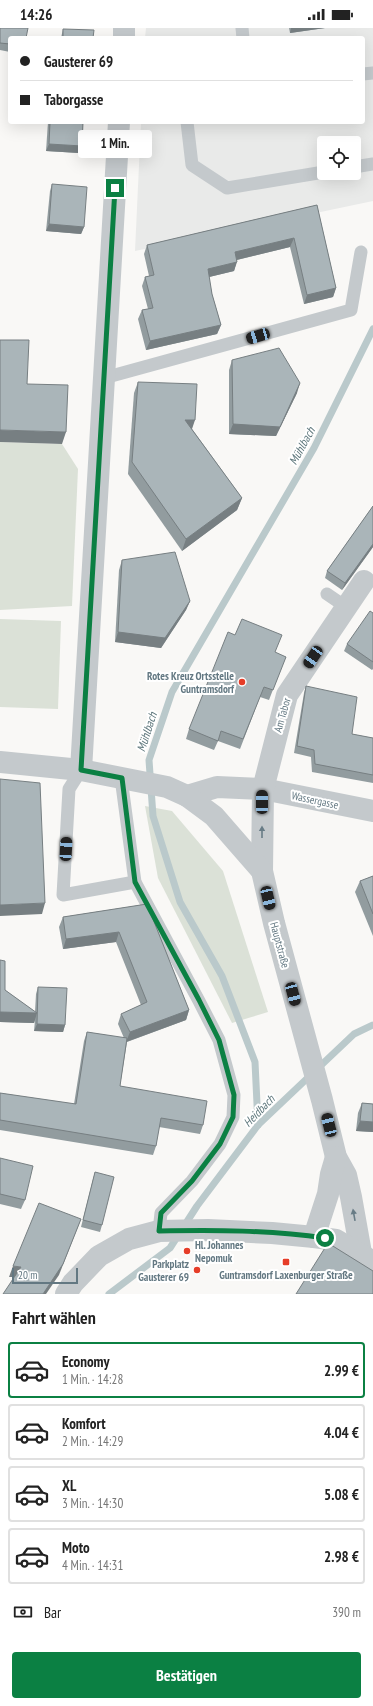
<!DOCTYPE html>
<html lang="de">
<head>
<meta charset="utf-8">
<style>
	body { margin:0; font-family:"PT Sans Narrow",sans-serif; background:#f2f2f2; color:#222; height:100vh; display:flex; flex-direction:column; font-size:15px; white-space:nowrap }
	* { box-sizing:border-box; margin:0 }
	p { font-size:13px; color:#767676 }
	.icon { flex:none; width:22px; height:22px; fill:none; stroke:currentColor; stroke-width:2; stroke-linecap:round; stroke-linejoin:round }
	.map { position:relative; height:1266px; overflow:hidden }
	.panel { display:flex; flex-direction:column; background:#fff; flex:1 }
	.panel>* { flex:none }
	.top-card { position:absolute; left:8px; top:8px; width:357px; height:88px; border-radius:4px; box-shadow:0 4px 16px #0002; display:grid; align-content:center; height:88px; padding:0 12px; background:#fff }
	.fabs { position:absolute; left:317px; top:108px; display:grid; gap:8px }
	.fabs a { display:grid; place-items:center; width:44px; height:44px; border-radius:4px; background:#fff; box-shadow:0 4px 16px #0002; font-size:20px }
	.scale { position:absolute; left:12px; bottom:10px; width:66px; box-sizing:border-box; padding-left:4px; border:2px solid #637882; border-top:0; font-size:11px; line-height:14px; white-space:nowrap; color:#637882; -webkit-text-stroke:3px #fff; paint-order:stroke }
	.end { position:absolute; width:18px; height:18px; margin:-9px; border:5px solid #0b8043; background:#fff; box-shadow:0 0 0 2px #fff }
	.from { border-radius:50% }
	.bubble { position:absolute; height:28px; border-radius:4px; background:#fff; box-shadow:0 4px 16px #0002; font-size:13px; font-weight:700; line-height:28px; text-align:center }
	.car { position:absolute; width:12px; height:24px; margin:-12px -6px; border-radius:5px; box-shadow:0 0 3px 1px #0007; background:linear-gradient(#222 24%,#8ab4d8 0 40%,#222 0 76%,#8ab4d8 0 86%,#222 0) }
	.top-card b { display:flex; align-items:center; gap:14px; height:38px; font-size:15px }
	.top-card b+b { border-top:1px solid #e0e0e0 }
	.top-card i { width:10px; height:10px; background:#222 }
	ul { padding:0; list-style:none }
	li { display:flex; align-items:center; gap:12px; height:56px; margin:0 8px 6px; padding:0 4px; border:2px solid #e0e0e0; border-radius:4px }
	li div { flex:1 }
	li b { display:block; font-size:15px }
	li em { font-style:normal; font-weight:700 }
	li.selected { border-color:#0b8043 }
	li>.icon { width:36px; height:36px; stroke-width:1.5 }
	h2 { padding:0 12px; font-size:18px; line-height:48px }
	.pay { display:flex; align-items:center; gap:10px; height:44px; padding:0 12px; font-size:15px }
	.pay p { margin-inline-start:auto }
	.cta { display:flex; gap:8px; margin-top:auto; padding:8px 12px }
	.cta a { flex:1; height:46px; border-radius:4px; background:#0b8043; color:#fff; font-size:16px; font-weight:700; line-height:46px; text-align:center }
	.status { display:flex; justify-content:space-between; align-items:center; height:28px; padding:0 20px; background:#fff; direction:ltr }
	.status svg { height:11px; fill:currentColor }
	.map>svg:first-child { display:block }
	.built { fill:#e9eae9; fill-rule:evenodd }
	.green { fill:#dbe1d7 }
	.lines { fill:none; stroke-linecap:round; stroke-linejoin:round }
	.stream { stroke:#bac9cb; stroke-width:7 }
	.service { stroke:#c4c9cc; stroke-width:13 }
	.minor { stroke:#c4c9cc; stroke-width:22 }
	.tertiary { stroke:#c4c9cc; stroke-width:22 }
	.wall { fill:#929c9f }
	.shaded-wall { fill:#777f82 }
	.building { fill:#aab5b9; stroke:#777f82 }
	.oneway { fill:#687c86 }
	.route { stroke:#0b8043; stroke-width:5 }
	.poi-dot { fill:#e63d28; stroke:#fff; stroke-width:1.5 }
	.labels { text-anchor:middle; stroke-width:4; stroke-linejoin:round; paint-order:stroke }
	.poi-label { font-size:11px; font-weight:bold; fill:#637882; stroke:#fff; text-anchor:end }
	.street-label { font-size:11px; fill:#637882; stroke:#fff }
	.water-label { font-size:12px; font-style:italic; fill:#5e777c; stroke:#fff }
</style>
</head>
<body>
<div class="status"><b>14:26</b><svg viewBox="0 0 49 12"><path d="M0 12V9h3v3zM5 12V6h3v6zM10 12V3h3v9zM15 12V0h3v12zM26 1h20v11H26zM47 4h2v5h-2z"/></svg></div>
<div class="map">
<svg width="373" height="1266" viewBox="0 0 373 1266">
	<rect width="100%" height="100%" fill="#f9f8f6"/>
	<path class="built" d="M 146,0 L 373,0 L 373,173 L 135,223 L 141,94 L 363,94 L 363,10 L 145,10 ZM 324,115 L 354,115 L 354,145 L 324,145 Z"/>
	<g class="green">
		<polygon points="0,414 62,416 78,441 72,578 0,582"/>
		<polygon points="0,591 61,593 58,681 0,679"/>
		<polygon points="145,778 172,783 223,843 268,984 232,995 158,850"/>
	</g>
	<g class="lines">
		<g class="stream">
			<polyline points="258,1097 255,1034 222,948 180,874 153,788 149,732 172,664 314,420 373,301"/>
			<polyline points="109,1266 170,1220 197,1178 258,1097 354,1006 373,997"/>
		</g>
		<g class="service">
			<polyline points="242,0 243,10"/>
			<polyline points="363,46 373,45"/>
			<polyline points="187,94 192,137 227,160 324,144"/>
			<polyline points="354,139 373,136"/>
			<polyline points="104,350 351,282 361,224"/>
			<polyline points="327,566 346,579"/>
			<polyline points="81,742 69,761 63,867 135,854"/>
			<polyline points="121,750 135,854 199,973 219,1012 234,1067 233,1089 220,1116 192,1153 161,1185 159,1203"/>
		</g>
		<g class="minor">
			<polyline points="124,10 124,0"/>
			<polyline points="81,742 119,94"/>
			<polyline points="187,768 217,759 263,761 373,783"/>
			<polyline points="262,843 263,761 287,667 364,553"/>
		</g>
		<g class="tertiary">
			<polyline points="0,734 81,742 167,759 187,768 214,788 262,843 274,895 322,1072 336,1129 346,1147 351,1169 361,1225"/>
			<polyline points="314,1209 328,1166 331,1146 336,1129"/>
			<polyline points="66,1266 73,1255 99,1228 129,1211 159,1203 208,1202 272,1205 314,1209 336,1212 370,1232"/>
		</g>
	</g>
	<g class="wall">
		<polygon points="0,0 10,10 10,24 0,22"/>
		<polygon points="289,0 325,0 290,5"/>
		<polygon points="63,1 93,10 61,10"/>
		<polygon points="48,94 83,94 82,118 79,125 46,123"/>
		<polygon points="52,156 84,199 81,206 46,203 50,163"/>
		<polygon points="317,177 336,260 333,269 304,276 290,219 237,232 234,243 209,249 212,266 221,297 217,306 146,322 138,291 142,282 148,281 142,258 145,249 149,248 144,226 147,217"/>
		<polygon points="232,332 297,365 276,408 229,406 229,342"/>
		<polygon points="138,354 192,401 242,470 237,482 182,523 128,446 134,365"/>
		<polygon points="373,478 373,519 342,562 325,550 327,543"/>
		<polygon points="122,532 190,573 186,582 161,620 115,614 119,542"/>
		<polygon points="373,585 373,641 372,642 344,623 347,616"/>
		<polygon points="276,625 286,629 282,638 269,672 260,669 240,721 218,713 214,722 186,711 189,701"/>
		<polygon points="306,658 352,706 373,710 373,755 312,744 311,729 294,725 304,665"/>
		<polygon points="373,848 373,908 355,864 360,853"/>
		<polygon points="147,876 189,982 186,992 127,1014 120,1058 203,1097 200,1106 159,1099 156,1118 153,1127 0,1102 0,1065 74,1076 84,1013 87,1004 124,1010 118,996 121,986 141,977 116,914 63,921 59,899 63,889"/>
		<polygon points="0,932 5,962 35,984 36,966 38,959 65,997 63,1004 34,1003 35,992 34,995 0,994"/>
		<polygon points="362,1075 373,1076 373,1104 356,1103 358,1085"/>
		<polygon points="0,1130 25,1172 21,1181 0,1176"/>
		<polygon points="95,1144 102,1197 100,1204 81,1199 93,1151"/>
	</g>
	<g class="shaded-wall">
		<polygon points="291,0 325,0 290,5"/>
		<polygon points="49,116 82,118 79,125 46,123"/>
		<polygon points="49,196 84,199 81,206 46,203"/>
		<polygon points="294,210 290,219 232,233 235,224"/>
		<polygon points="237,234 234,243 205,250 208,241"/>
		<polygon points="336,260 333,269 304,276 307,267"/>
		<polygon points="221,297 217,306 146,322 150,313"/>
		<polygon points="300,355 297,365 276,408 229,406 233,396"/>
		<polygon points="185,392 195,392 191,404"/>
		<polygon points="0,402 66,404 62,416 0,414"/>
		<polygon points="242,470 237,482 182,523 186,511"/>
		<polygon points="373,516 373,519 342,562 345,555"/>
		<polygon points="190,573 186,582 161,620 115,614 118,604"/>
		<polygon points="45,875 42,886 0,888 0,877"/>
		<polygon points="119,904 116,914 63,921 66,911"/>
		<polygon points="189,982 186,992 126,1014 130,1004"/>
		<polygon points="0,984 37,985 34,995 0,994"/>
		<polygon points="37,996 65,997 63,1004 34,1003"/>
		<polygon points="360,1093 373,1094 373,1104 356,1103"/>
		<polygon points="81,1191 59,1247 46,1266 43,1266"/>
		<polygon points="13,1238 21,1239 17,1249 9,1249"/>
	</g>
	<g class="building">
		<polygon points="0,0 28,0 26,10 10,10 10,16 0,15"/>
		<polygon points="63,1 94,2 93,10 63,10"/>
		<polygon points="50,94 83,94 82,118 49,116"/>
		<polygon points="52,156 87,159 84,199 49,196"/>
		<polygon points="317,177 336,260 307,267 294,210 235,224 237,234 208,241 212,266 221,297 150,313 142,282 153,280 145,249 154,247 147,217"/>
		<polygon points="0,312 29,312 27,356 68,357 66,404 0,402"/>
		<polygon points="279,320 300,355 280,399 233,396 232,332"/>
		<polygon points="138,354 197,356 195,392 185,392 242,470 186,511 132,434"/>
		<polygon points="373,478 373,516 345,555 327,543"/>
		<polygon points="175,524 190,573 165,610 118,604 122,532"/>
		<polygon points="370,583 373,585 373,634 347,616"/>
		<polygon points="242,591 282,607 275,624 286,629 273,662 264,659 243,711 221,703 218,713 189,701 228,604 235,607"/>
		<polygon points="306,658 357,669 352,706 373,710 373,747 315,736 314,722 297,718"/>
		<polygon points="0,751 40,755 45,875 0,877"/>
		<polygon points="373,848 373,886 360,853"/>
		<polygon points="147,876 189,982 130,1004 121,986 147,974 119,904 66,911 63,889"/>
		<polygon points="0,932 5,933 5,962 37,985 0,984"/>
		<polygon points="38,959 67,960 65,997 37,996"/>
		<polygon points="87,1004 127,1010 120,1058 207,1073 203,1097 161,1090 156,1118 0,1092 0,1065 76,1076"/>
		<polygon points="362,1075 373,1076 373,1094 360,1093"/>
		<polygon points="0,1130 33,1138 25,1172 0,1166"/>
		<polygon points="95,1144 114,1149 102,1197 83,1192"/>
		<polygon points="39,1175 81,1191 63,1236 43,1266 3,1266 21,1239 13,1238"/>
		<polygon points="328,1215 373,1243 373,1266 296,1266"/>
	</g>
	<defs><path id="oneway-solid" d="M-6-.8H1V-3.2L6.5 0L1 3.2V.8H-6Z"/></defs>
	<g class="oneway">
		<use href="#oneway-solid" transform="translate(262 804) rotate(-90)"/>
		<use href="#oneway-solid" transform="translate(354 1187) rotate(-100)"/>
	</g>
	<g class="lines">
		<path class="route" d="M 115,160 L 81,742 L 122,750 L 135,854 L 199,972 L 219,1012 L 234,1067 L 233,1089 L 220,1116 L 192,1153 L 161,1185 L 159,1203 C 215,1202 270,1202 325,1210"/>
	</g>
	<g class="poi-dot">
		<circle cx="242" cy="654" r="4"/>
		<circle cx="187" cy="1223" r="4"/>
		<rect x="282" y="1230" width="8" height="8" rx="2"/>
		<circle cx="197" cy="1242" r="4"/>
	</g>
	<g class="labels">
		<g class="poi-label">
			<text x="234" y="652">Rotes Kreuz Ortsstelle<tspan x="234" dy="13">Guntramsdorf</tspan></text>
			<text x="195" y="1221" text-anchor="start">Hl. Johannes<tspan x="195" dy="13">Nepomuk</tspan></text>
			<text x="189" y="1240">Parkplatz<tspan x="189" dy="13">Gausterer 69</tspan></text>
			<text x="286" y="1251" text-anchor="middle">Guntramsdorf Laxenburger Straße</text>
		</g>
		<g class="street-label">
			<text transform="translate(282 687) rotate(-74)" y="4">Am Tabor</text>
			<text transform="translate(315 772) rotate(12)" y="4">Wassergasse</text>
			<text transform="translate(280 917) rotate(75)" y="4">Hauptstraße</text>
		</g>
		<g class="water-label">
			<text transform="translate(302 418) rotate(-61)" y="4">Mühlbach</text>
			<text transform="translate(147 704) rotate(-72)" y="4">Mühlbach</text>
			<text transform="translate(259 1083) rotate(-46)" y="4">Heidbach</text>
		</g>
	</g>
</svg>
<div class="fabs">
<a><svg class="icon" aria-label="locate" viewBox="0 0 24 24"><circle cx="12" cy="12" r="6"/><path d="M12 2v4M12 18v4M2 12h4M18 12h4"/></svg></a>
</div>
<div class="scale">20 m</div>
<i class="end from" style="left:325px;top:1210px"></i>
<i class="end" style="left:115px;top:160px"></i>
<div class="bubble" style="left:78px;top:102px;width:74px">1 Min.</div>
<i class="car" style="left:258px;top:308px;rotate:254deg"></i>
<i class="car" style="left:313px;top:629px;rotate:214deg"></i>
<i class="car" style="left:262px;top:774px;rotate:0deg"></i>
<i class="car" style="left:66px;top:821px;rotate:3deg"></i>
<i class="car" style="left:268px;top:870px;rotate:167deg"></i>
<i class="car" style="left:293px;top:966px;rotate:165deg"></i>
<i class="car" style="left:329px;top:1097px;rotate:346deg"></i>
<div class="top-card">
<b><i class="from"></i>Gausterer 69</b>
<b><i></i>Taborgasse</b>
</div>
</div>
<section class="panel">
<h2>Fahrt wählen</h2>
<ul>
<li class="selected"><svg class="icon" aria-label="car" viewBox="0 0 24 24"><path d="M5 17H2v-5l4-1 3-4h7l3 4 3 1v5h-3M9 17h6M6 11h13"/><circle cx="7" cy="17" r="2"/><circle cx="17" cy="17" r="2"/></svg><div><b>Economy</b><p>1 Min. · 14:28</p></div><em>2.99 €</em></li>
<li><svg class="icon" aria-label="car" viewBox="0 0 24 24"><path d="M5 17H2v-5l4-1 3-4h7l3 4 3 1v5h-3M9 17h6M6 11h13"/><circle cx="7" cy="17" r="2"/><circle cx="17" cy="17" r="2"/></svg><div><b>Komfort</b><p>2 Min. · 14:29</p></div><em>4.04 €</em></li>
<li><svg class="icon" aria-label="car" viewBox="0 0 24 24"><path d="M5 17H2v-5l4-1 3-4h7l3 4 3 1v5h-3M9 17h6M6 11h13"/><circle cx="7" cy="17" r="2"/><circle cx="17" cy="17" r="2"/></svg><div><b>XL</b><p>3 Min. · 14:30</p></div><em>5.08 €</em></li>
<li><svg class="icon" aria-label="car" viewBox="0 0 24 24"><path d="M5 17H2v-5l4-1 3-4h7l3 4 3 1v5h-3M9 17h6M6 11h13"/><circle cx="7" cy="17" r="2"/><circle cx="17" cy="17" r="2"/></svg><div><b>Moto</b><p>4 Min. · 14:31</p></div><em>2.98 €</em></li>
</ul>
<div class="pay"><svg class="icon" aria-label="cash" viewBox="0 0 24 24"><path d="M3 7h18v10H3z"/><circle cx="12" cy="12" r="2"/></svg>Bar<p>390 m</p></div>
<div class="cta"><a>Bestätigen</a></div>
</section>
</body>
</html>
